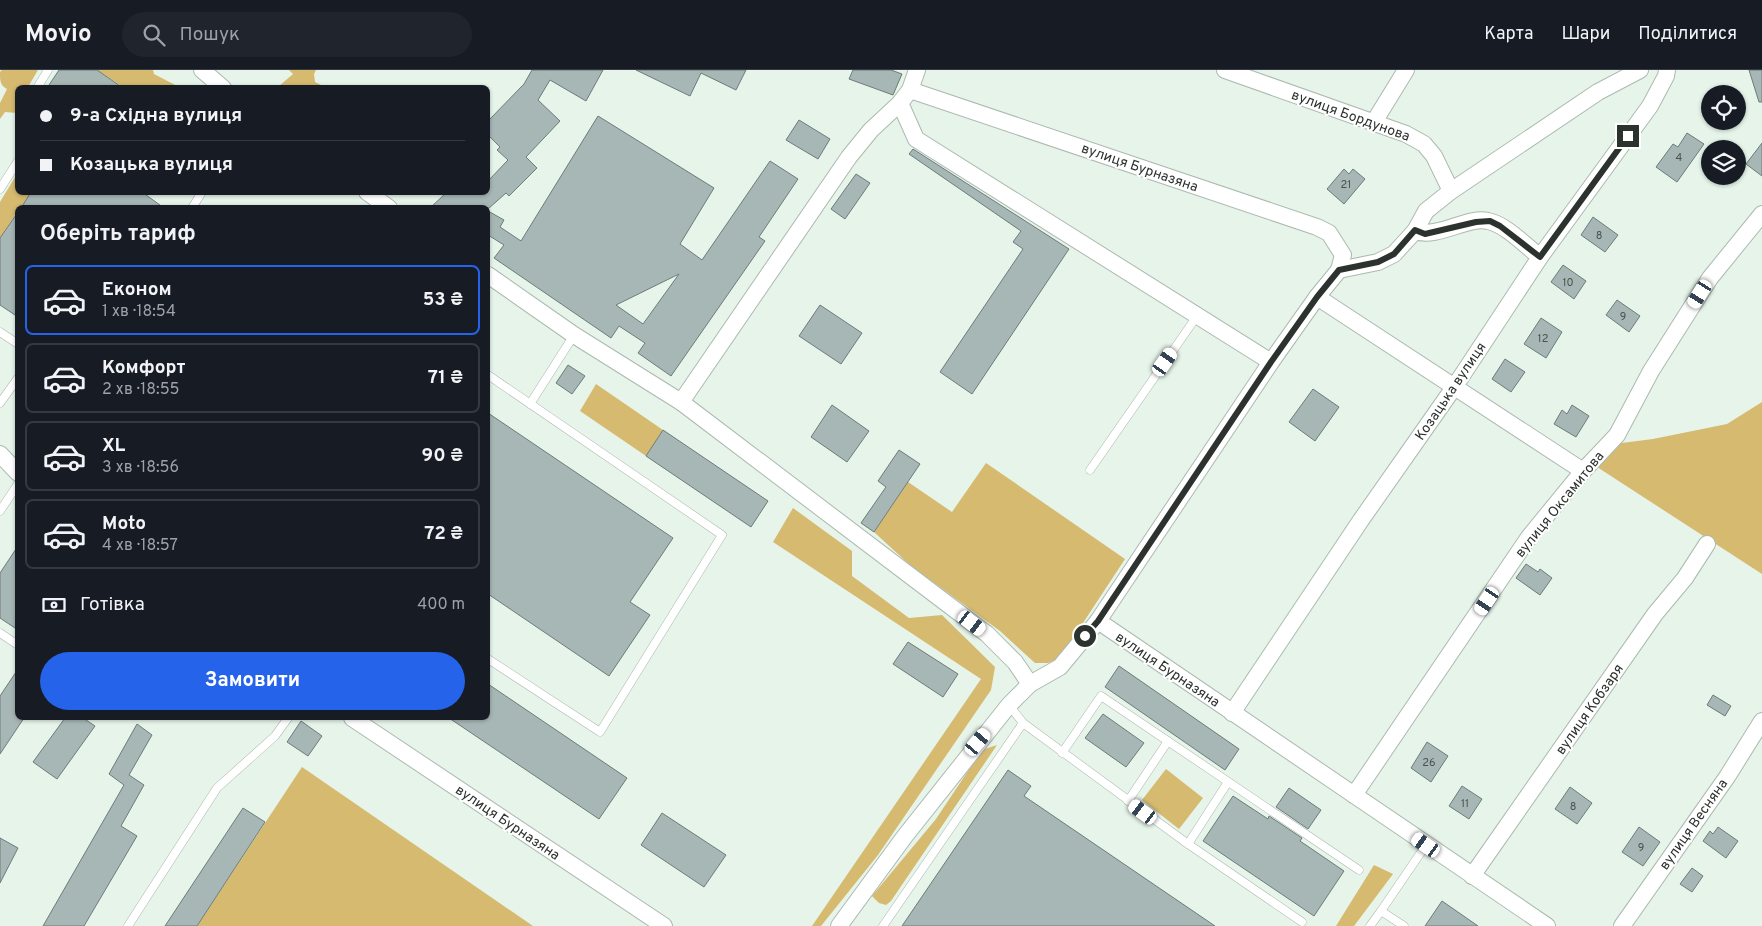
<!DOCTYPE html>
<html lang="uk">
<head>
<meta charset="utf-8">
<style>
	body { margin:0; font-family:Overpass,sans-serif; background:#20242c; color:#f1f3f6; height:100vh; display:flex; flex-direction:column; font-size:19px; white-space:nowrap }
	* { box-sizing:border-box; margin:0 }
	p { font-size:16px; color:#9ea1a6 }
	.icon { flex:none; width:28px; height:28px; fill:none; stroke:currentColor; stroke-width:2; stroke-linecap:round; stroke-linejoin:round }
	.map { position:relative; flex:1; overflow:hidden }
	.panel { position:absolute; left:15px; top:135px; width:475px; height:515px; display:flex; flex-direction:column; background:#171b24; border-radius:8px; box-shadow:0 1px 4px #0004 }
	.panel>* { flex:none }
	.guide { position:absolute; left:15px; top:15px; width:475px; height:110px; border-radius:8px; box-shadow:0 1px 4px #0004; display:grid; align-content:center; height:110px; padding:0 25px; background:#171b24 }
	.tools { position:absolute; left:1701px; top:15px; display:grid; gap:10px }
	.tools a { display:grid; place-items:center; width:45px; height:45px; border-radius:50%; background:#171b24; box-shadow:0 1px 4px #0004; font-size:25px }
	.end { position:absolute; width:22px; height:22px; margin:-11px; border:6px solid #2c322e; background:#fff; box-shadow:0 0 0 2px #fff }
	.from { border-radius:50% }
	.car { position:absolute; width:15px; height:30px; margin:-15px -8px; border-radius:6px; box-shadow:0 0 4px 1px #0007; background:linear-gradient(#fff 24%,#345 0 40%,#fff 0 76%,#345 0 86%,#fff 0) }
	.guide b { display:flex; align-items:center; gap:18px; height:48px; font-size:19px }
	.guide b+b { border-top:1px solid #363941 }
	.guide i { width:12px; height:12px; background:#f1f3f6 }
	ul { padding:0; list-style:none }
	li { display:flex; align-items:center; gap:15px; height:70px; margin:0 10px 8px; padding:0 15px; border:2px solid #363941; border-radius:8px }
	li div { flex:1 }
	li b { display:block; font-size:19px }
	li em { font-style:normal; font-weight:700 }
	li.selected { border-color:#2563eb }
	li>.icon { width:45px; height:45px; stroke-width:1.5 }
	h2 { padding:0 25px; font-size:22px; line-height:60px }
	.pay { display:flex; align-items:center; gap:12px; height:55px; padding:0 25px; font-size:19px }
	.pay p { margin-inline-start:auto }
	.cta { display:flex; gap:10px; margin-top:auto; padding:10px 25px }
	.cta a { flex:1; height:58px; border-radius:30px; background:#2563eb; color:#fff; font-size:20px; font-weight:700; line-height:58px; text-align:center }
	header { display:flex; align-items:center; gap:30px; box-sizing:border-box; height:70px; padding:0 25px; background:#171b24; border-bottom:1px solid #363941 }
	header strong { font-size:24px }
	nav { display:flex; gap:28px; margin-inline-start:auto; font-size:18px }
	.search { width:350px; height:45px; background:#20242c; display:flex; align-items:center; gap:12px; box-sizing:border-box; padding:0 18px; border-radius:28px; color:#9ea1a6; font-size:19px }
	.map>svg:first-child { display:block }
	.green { fill:#d6ba70 }
	.building { fill:#a6b7b5; stroke:#6c7c7a; fill-rule:evenodd }
	.lines { fill:none; stroke-linecap:round; stroke-linejoin:round }
	.lane-casing { stroke:#acb9b0; stroke-width:9 }
	.street-casing { stroke:#acb9b0; stroke-width:18 }
	.lane { stroke:#fff; stroke-width:8 }
	.street { stroke:#fff; stroke-width:16 }
	.route { stroke:#2c322e; stroke-width:6 }
	.labels { text-anchor:middle; stroke-width:4; stroke-linejoin:round; paint-order:stroke }
	.number-label { font-size:11px; fill:#4a5350 }
	.street-label { font-size:14px; fill:#2c322e; stroke:#fff }
</style>
</head>
<body>
<header>
<strong>Movio</strong>
<div class="search"><svg class="icon" aria-label="search" viewBox="0 0 24 24"><circle cx="10" cy="10" r="6"/><path d="M15 15l6 6"/></svg>Пошук</div>
<nav><a>Карта</a><a>Шари</a><a>Поділитися</a></nav>
</header>
<div class="map">
<svg width="1762" height="856" viewBox="0 0 1762 856">
	<rect width="100%" height="100%" fill="#e6f4ea"/>
	<g class="green">
		<path d="M 2,0 L 38,0 L 28,17 L 18,18 L 17,43 L 5,42 L 0,49 L 0,33 L 7,19 C 0,15 0,11 0,2 Z"/>
		<polygon points="97,0 153,0 154,4 179,17 123,17"/>
		<polygon points="289,0 316,0 314,4 315,12 325,17 278,17 293,4"/>
		<polygon points="17,104 18,122 31,123 21,137 18,138 17,142 0,168 0,132"/>
		<polygon points="596,314 663,360 646,386 580,341"/>
		<polygon points="1762,332 1762,504 1594,395 1614,374 1653,369 1727,354"/>
		<polygon points="986,393 1125,489 1060,588 1048,593 1035,593 1000,561 911,496 874,462 908,412 952,442"/>
		<polygon points="793,438 852,481 852,506 909,548 942,545 995,597 991,620 878,785 821,856 812,856 981,609 773,472"/>
		<polygon points="997,675 891,831 886,835 879,833 872,826 936,749 982,680"/>
		<polygon points="302,697 533,856 197,856"/>
		<polygon points="1166,699 1203,728 1179,759 1142,730"/>
		<polygon points="1374,795 1393,804 1354,856 1336,856"/>
	</g>
	<g class="building">
		<polygon points="59,0 97,0 123,18 47,18"/>
		<polygon points="532,0 603,0 586,31 550,10 538,30 560,51 526,87 537,98 509,126 506,123 488,139 488,138 430,138 447,122 488,122 488,111 508,90 497,80 500,77 488,65 488,51 524,14"/>
		<polygon points="636,0 746,0 736,20 701,3 690,26"/>
		<polygon points="853,0 891,0 902,4 893,25 849,9"/>
		<polygon points="1749,0 1762,0 1762,32 1759,32"/>
		<path d="M 598,46 L 714,118 L 680,174 L 702,190 L 770,91 L 798,109 L 759,167 L 765,171 L 671,306 L 638,283 L 645,273 L 619,256 L 611,268 L 494,188 L 504,175 L 488,165 L 488,141 L 504,150 L 500,157 L 521,171 ZM 679,204 L 643,254 L 616,235 Z"/>
		<polygon points="799,50 830,69 818,89 786,70"/>
		<polygon points="1687,63 1704,74 1677,112 1656,97 1673,74 1678,77"/>
		<polygon points="1762,73 1762,106 1746,94"/>
		<polygon points="913,79 1069,179 972,324 940,302 1023,179 1013,172 1021,161 909,84"/>
		<polygon points="1344,99 1349,104 1353,99 1365,109 1344,134 1327,119"/>
		<polygon points="856,104 870,113 845,149 831,139"/>
		<polygon points="31,122 142,122 164,138 21,138"/>
		<polygon points="18,142 18,247 0,235 0,168"/>
		<polygon points="1593,147 1618,165 1605,182 1581,165"/>
		<polygon points="1563,195 1586,211 1574,229 1551,212"/>
		<polygon points="1617,230 1640,246 1629,262 1606,245"/>
		<polygon points="820,235 862,263 841,294 799,266"/>
		<polygon points="1541,248 1562,262 1546,288 1524,274"/>
		<polygon points="1505,289 1525,302 1511,322 1492,309"/>
		<polygon points="568,295 585,306 572,324 556,313"/>
		<polygon points="1313,319 1339,337 1315,371 1289,352"/>
		<polygon points="832,335 869,361 847,392 811,367"/>
		<polygon points="1572,335 1589,346 1576,367 1554,354 1562,340 1567,344"/>
		<polygon points="488,343 673,468 630,532 650,545 609,606 488,524"/>
		<polygon points="663,360 768,431 751,457 646,386"/>
		<polygon points="899,380 920,394 874,462 861,453 886,417 878,411"/>
		<polygon points="18,476 18,560 0,548 0,503"/>
		<polygon points="1526,494 1538,502 1540,499 1552,508 1540,525 1516,508"/>
		<polygon points="908,572 958,604 943,627 893,594"/>
		<polygon points="1119,596 1239,679 1225,700 1105,617"/>
		<polygon points="18,599 18,648 24,648 0,684 0,626"/>
		<polygon points="488,614 627,708 599,749 449,648 488,648"/>
		<polygon points="1713,625 1731,636 1725,646 1707,635"/>
		<polygon points="1103,644 1144,673 1126,697 1085,668"/>
		<polygon points="65,648 83,648 95,656 57,709 33,692"/>
		<polygon points="301,651 322,666 308,686 287,672"/>
		<polygon points="137,654 152,665 129,705 144,715 121,756 137,766 84,856 43,856 124,715 109,704"/>
		<polygon points="1427,672 1448,686 1431,712 1411,698"/>
		<polygon points="1008,700 1031,716 1024,726 1215,856 902,856"/>
		<polygon points="1462,716 1482,729 1469,749 1449,736"/>
		<polygon points="1570,717 1592,733 1577,754 1555,739"/>
		<polygon points="1289,718 1321,740 1308,759 1276,737"/>
		<polygon points="1233,726 1268,749 1269,746 1302,768 1300,771 1344,801 1314,846 1203,771"/>
		<polygon points="243,738 265,752 197,856 165,856"/>
		<polygon points="662,743 726,785 704,817 641,775"/>
		<polygon points="1639,757 1660,772 1643,796 1622,782"/>
		<polygon points="1718,757 1738,771 1726,788 1703,771 1710,761 1713,764"/>
		<polygon points="0,768 18,778 0,813"/>
		<polygon points="1692,798 1703,806 1692,822 1680,814"/>
		<polygon points="1442,831 1478,856 1425,856"/>
	</g>
	<g class="lines">
		<defs>
			<g id="lane">
				<polyline points="37,18 48,0"/>
				<polyline points="0,119 18,91"/>
				<polyline points="192,138 202,122"/>
				<polyline points="0,262 18,274"/>
				<polyline points="488,305 722,465 600,662 488,589"/>
				<polyline points="0,333 18,308"/>
				<polyline points="530,334 574,265"/>
				<polyline points="1090,400 1197,246"/>
				<polyline points="0,441 18,414"/>
				<polyline points="0,563 18,575"/>
				<polyline points="1023,653 1188,774 1302,852"/>
				<polyline points="1062,683 1101,626 1359,800"/>
				<polyline points="1128,731 1168,671"/>
				<polyline points="1188,774 1228,712"/>
				<polyline points="128,856 217,718 275,666 288,648"/>
				<polyline points="883,856 1023,653 1009,635"/>
				<polyline points="1370,856 1381,841"/>
				<polyline points="1404,856 1381,841 1426,775"/>
			</g>
			<g id="street">
				<polyline points="202,0 223,18"/>
				<polyline points="1225,0 1406,64 1424,74 1434,86 1451,121"/>
				<polyline points="910,20 1317,157 1329,163 1343,185 1339,200"/>
				<polyline points="900,33 916,69 1271,292"/>
				<polyline points="1374,52 1406,0"/>
				<polyline points="367,122 389,138"/>
				<path d="M 1415,161 C 1438,169 1467,146 1488,151 C 1505,154 1526,176 1540,187"/>
				<polyline points="488,205 574,265 681,332 987,564 1015,592 1030,614"/>
				<polyline points="1317,227 1583,401"/>
				<polyline points="681,332 849,87 871,60 900,33 910,20 917,0"/>
				<polyline points="0,384 18,403"/>
				<polyline points="1098,551 1271,292 1317,227 1339,200 1378,192 1394,184 1415,161 1426,141 1451,121 1598,22 1640,0"/>
				<polyline points="1232,643 1361,450 1455,316 1540,187 1650,36 1666,6 1667,0"/>
				<polyline points="352,648 664,856"/>
				<polyline points="1354,725 1529,467 1583,401 1617,365 1651,301 1710,208 1762,144"/>
				<polyline points="1472,806 1655,544 1685,508 1707,474"/>
				<polyline points="839,856 905,766 1009,635 1030,614 1060,597 1098,551 1547,856"/>
				<polyline points="1622,856 1727,707 1762,651"/>
			</g>
		</defs>
		<use href="#lane" class="lane-casing"/>
		<use href="#street" class="street-casing"/>
		<use href="#lane" class="lane"/>
		<use href="#street" class="street"/>
	</g>
	<g class="lines">
		<polyline class="route" points="1085,566 1098,551 1271,292 1317,227 1339,200 1378,192 1394,184 1415,160 1425,164 1476,152 1490,151 1500,156 1540,187 1628,66"/>
	</g>
	<g class="labels">
		<g class="number-label">
			<text x="1679" y="91">4</text>
			<text x="1346" y="118">21</text>
			<text x="1599" y="169">8</text>
			<text x="1568" y="216">10</text>
			<text x="1623" y="250">9</text>
			<text x="1543" y="272">12</text>
			<text x="1429" y="696">26</text>
			<text x="1465" y="737">11</text>
			<text x="1573" y="740">8</text>
			<text x="1641" y="781">9</text>
		</g>
		<g class="street-label">
			<text transform="translate(1351 45) rotate(20)" y="5">вулиця Бордунова</text>
			<text transform="translate(1140 97) rotate(19)" y="5">вулиця Бурназяна</text>
			<text transform="translate(1450 321) rotate(-56)" y="5">Козацька вулиця</text>
			<text transform="translate(1559 434) rotate(-51)" y="5">вулиця Оксамитова</text>
			<text transform="translate(1168 599) rotate(34)" y="5">вулиця Бурназяна</text>
			<text transform="translate(1589 639) rotate(-55)" y="5">вулиця Кобзаря</text>
			<text transform="translate(508 752) rotate(34)" y="5">вулиця Бурназяна</text>
			<text transform="translate(1693 754) rotate(-55)" y="5">вулиця Весняна</text>
		</g>
	</g>
</svg>
<div class="tools">
<a><svg class="icon" aria-label="locate" viewBox="0 0 24 24"><circle cx="12" cy="12" r="6"/><path d="M12 2v4M12 18v4M2 12h4M18 12h4"/></svg></a>
<a><svg class="icon" aria-label="layers" viewBox="0 0 24 24"><path d="M12 4l9 5-9 5-9-5zM3 14l9 5 9-5"/></svg></a>
</div>
<i class="end from" style="left:1085px;top:566px"></i>
<i class="end" style="left:1628px;top:66px"></i>
<i class="car" style="left:1700px;top:224px;rotate:212deg"></i>
<i class="car" style="left:1165px;top:292px;rotate:35deg"></i>
<i class="car" style="left:1487px;top:531px;rotate:214deg"></i>
<i class="car" style="left:972px;top:553px;rotate:127deg"></i>
<i class="car" style="left:978px;top:672px;rotate:40deg"></i>
<i class="car" style="left:1143px;top:742px;rotate:306deg"></i>
<i class="car" style="left:1426px;top:775px;rotate:305deg"></i>
<div class="guide">
<b><i class="from"></i>9-а Східна вулиця</b>
<b><i></i>Козацька вулиця</b>
</div>
<section class="panel">
<h2>Оберіть тариф</h2>
<ul>
<li class="selected"><svg class="icon" aria-label="car" viewBox="0 0 24 24"><path d="M5 17H2v-5l4-1 3-4h7l3 4 3 1v5h-3M9 17h6M6 11h13"/><circle cx="7" cy="17" r="2"/><circle cx="17" cy="17" r="2"/></svg><div><b>Економ</b><p>1 хв · 18:54</p></div><em>53 ₴</em></li>
<li><svg class="icon" aria-label="car" viewBox="0 0 24 24"><path d="M5 17H2v-5l4-1 3-4h7l3 4 3 1v5h-3M9 17h6M6 11h13"/><circle cx="7" cy="17" r="2"/><circle cx="17" cy="17" r="2"/></svg><div><b>Комфорт</b><p>2 хв · 18:55</p></div><em>71 ₴</em></li>
<li><svg class="icon" aria-label="car" viewBox="0 0 24 24"><path d="M5 17H2v-5l4-1 3-4h7l3 4 3 1v5h-3M9 17h6M6 11h13"/><circle cx="7" cy="17" r="2"/><circle cx="17" cy="17" r="2"/></svg><div><b>XL</b><p>3 хв · 18:56</p></div><em>90 ₴</em></li>
<li><svg class="icon" aria-label="car" viewBox="0 0 24 24"><path d="M5 17H2v-5l4-1 3-4h7l3 4 3 1v5h-3M9 17h6M6 11h13"/><circle cx="7" cy="17" r="2"/><circle cx="17" cy="17" r="2"/></svg><div><b>Moto</b><p>4 хв · 18:57</p></div><em>72 ₴</em></li>
</ul>
<div class="pay"><svg class="icon" aria-label="cash" viewBox="0 0 24 24"><path d="M3 7h18v10H3z"/><circle cx="12" cy="12" r="2"/></svg>Готівка<p>400 m</p></div>
<div class="cta"><a>Замовити</a></div>
</section>
</div>
</body>
</html>
